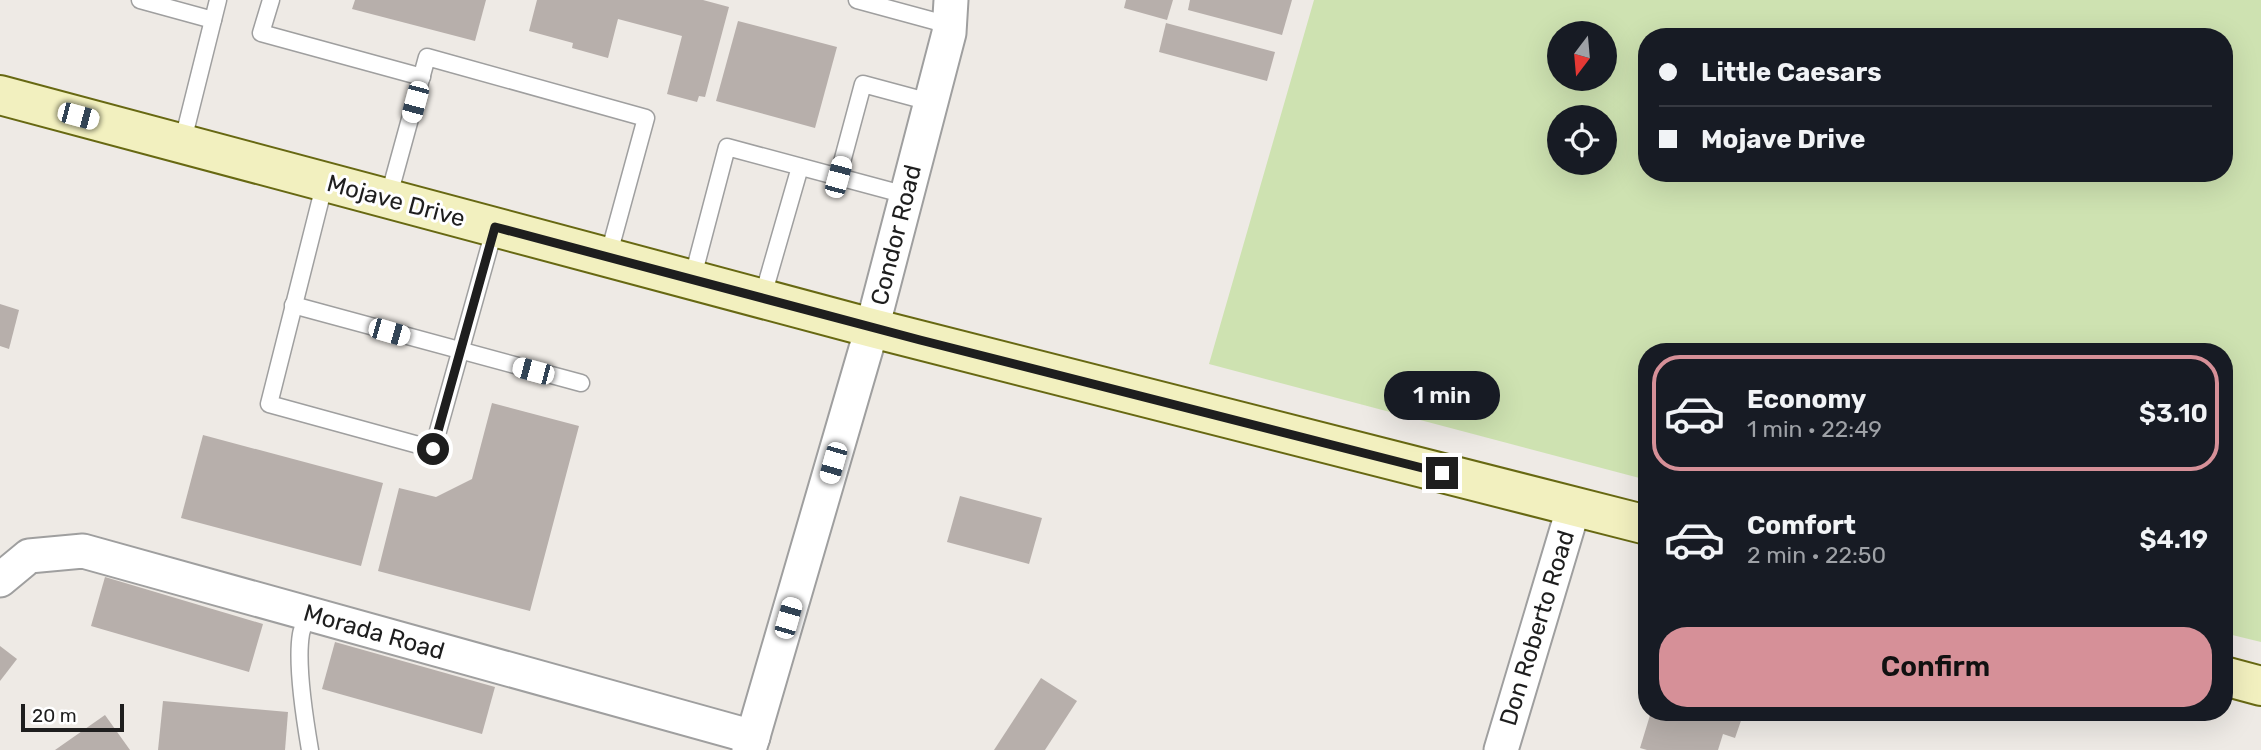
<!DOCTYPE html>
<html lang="en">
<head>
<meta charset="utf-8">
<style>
	body { margin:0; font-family:Rubik,sans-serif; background:#20242c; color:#f1f3f6; height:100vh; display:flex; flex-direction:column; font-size:26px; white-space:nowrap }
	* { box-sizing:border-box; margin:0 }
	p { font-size:23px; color:#9ea1a6 }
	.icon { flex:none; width:38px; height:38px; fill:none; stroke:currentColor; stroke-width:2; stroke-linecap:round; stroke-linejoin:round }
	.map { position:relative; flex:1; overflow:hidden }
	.side { position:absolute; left:1638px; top:343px; width:595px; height:378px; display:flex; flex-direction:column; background:#171b24; border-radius:28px; box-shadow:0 7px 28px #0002 }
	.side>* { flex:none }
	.banner { position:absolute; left:1638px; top:28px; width:595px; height:154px; border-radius:28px; box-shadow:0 7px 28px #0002; display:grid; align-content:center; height:154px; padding:0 21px; background:#171b24 }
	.needle { width:46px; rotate:196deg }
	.controls { position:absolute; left:1547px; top:21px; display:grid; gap:14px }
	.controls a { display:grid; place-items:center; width:70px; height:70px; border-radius:50%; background:#171b24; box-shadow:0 7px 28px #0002; font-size:35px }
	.scale { position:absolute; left:21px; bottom:18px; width:103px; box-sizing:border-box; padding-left:7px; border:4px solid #1e1e1e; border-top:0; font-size:19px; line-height:24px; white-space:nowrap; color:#1e1e1e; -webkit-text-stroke:5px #fff; paint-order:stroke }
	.end { position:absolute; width:32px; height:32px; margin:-16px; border:9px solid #1e1e1e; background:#fff; box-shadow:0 0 0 4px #fff }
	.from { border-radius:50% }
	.bubble { position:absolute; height:49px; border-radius:24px; background:#171b24; box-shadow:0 7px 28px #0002; font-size:23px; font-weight:600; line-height:49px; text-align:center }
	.car { position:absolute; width:21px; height:42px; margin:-21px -10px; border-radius:9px; box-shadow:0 0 5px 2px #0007; background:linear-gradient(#fff 24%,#345 0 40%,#fff 0 76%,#345 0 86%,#fff 0) }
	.banner b { display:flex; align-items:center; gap:24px; height:66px; font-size:26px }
	.banner b+b { border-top:2px solid #363941 }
	.banner i { width:18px; height:18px; background:#f1f3f6 }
	ul { padding:12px 0 0; list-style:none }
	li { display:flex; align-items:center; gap:21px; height:116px; margin:0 14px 10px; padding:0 7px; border:4px solid transparent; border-radius:28px }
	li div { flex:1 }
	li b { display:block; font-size:26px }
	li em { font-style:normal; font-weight:600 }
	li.active { border-color:#d69098 }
	li>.icon { width:63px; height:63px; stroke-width:1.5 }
	.cta { display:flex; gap:14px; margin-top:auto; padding:14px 21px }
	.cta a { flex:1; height:80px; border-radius:28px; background:#d69098; color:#111; font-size:28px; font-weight:600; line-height:80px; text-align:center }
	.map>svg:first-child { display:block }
	.grass { fill:#cee2b1; fill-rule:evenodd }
	.building { fill:#b7afab }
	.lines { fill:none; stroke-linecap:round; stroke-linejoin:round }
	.service-casing { stroke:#9f9f9f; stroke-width:19 }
	.minor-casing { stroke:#9f9f9f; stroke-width:37 }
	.secondary-casing { stroke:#676812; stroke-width:42 }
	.service { stroke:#fff; stroke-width:16 }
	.minor { stroke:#fff; stroke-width:33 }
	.secondary { stroke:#f2f0bf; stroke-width:38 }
	.route { stroke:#1e1e1e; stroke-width:9 }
	.labels { text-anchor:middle; stroke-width:6; stroke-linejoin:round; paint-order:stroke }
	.street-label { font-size:24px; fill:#1e1e1e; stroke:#fff }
</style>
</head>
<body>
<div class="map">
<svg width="2261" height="750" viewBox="0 0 2261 750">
	<rect width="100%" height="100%" fill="#eeeae5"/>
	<path class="grass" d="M 1314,0 L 2261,0 L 2261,642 L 2224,633 L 2224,352 L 1647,352 L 1647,480 L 1209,364 ZM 1559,33 L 1605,33 L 1605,79 L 1559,79 ZM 1647,37 L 2224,37 L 2224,173 L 1647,173 ZM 1559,117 L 1605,117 L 1605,163 L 1559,163 Z"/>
	<g class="building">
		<polygon points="355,0 486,0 475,41 352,9"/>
		<polygon points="537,0 703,0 729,7 705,97 699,96 697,102 667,94 682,36 618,19 608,58 572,48 573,43 529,31"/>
		<polygon points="1126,0 1173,0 1167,20 1124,8"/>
		<polygon points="1190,0 1292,0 1282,35 1188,10"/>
		<polygon points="738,21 837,47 815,128 716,101"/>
		<polygon points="1166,23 1275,52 1267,81 1159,52"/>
		<polygon points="0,304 19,310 9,349 0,346"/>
		<polygon points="492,403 579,426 530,611 378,571 399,488 436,497 472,479"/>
		<polygon points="203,435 383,483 361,566 181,518"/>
		<polygon points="960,496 1042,518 1029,564 947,542"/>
		<polygon points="105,577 263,624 249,672 91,626"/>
		<polygon points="335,642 495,687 482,734 322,689"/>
		<polygon points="0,646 17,659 0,681"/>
		<polygon points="1041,678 1077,701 1045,750 994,750"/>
		<polygon points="163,701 288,712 285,750 158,750"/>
		<polygon points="1651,712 1744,712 1735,738 1723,734 1718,750 1647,750 1640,748"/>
		<polygon points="105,715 130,750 55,750"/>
	</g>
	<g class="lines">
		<defs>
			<g id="service">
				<polyline points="140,0 213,20"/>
				<polyline points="271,0 261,33 422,77"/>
				<polyline points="857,0 949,25"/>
				<polyline points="182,144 218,0"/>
				<polyline points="838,177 863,84 930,102"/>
				<polyline points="325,182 269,404 433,449 495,227"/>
				<polyline points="388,199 427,57 646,118 608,257"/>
				<polyline points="692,280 727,147 906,195"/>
				<polyline points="762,299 800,167"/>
				<polyline points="293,305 581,383"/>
				<path d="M 308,613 C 306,620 302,628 301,634 C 296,663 305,721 310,750"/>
			</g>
			<g id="minor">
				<polyline points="0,580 29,556 83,551 753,737"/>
				<polyline points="749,750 872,328 949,33 951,0"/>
				<polyline points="1501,750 1574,506"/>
			</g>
			<g id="secondary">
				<polyline points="0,95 872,328 1647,525"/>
				<polyline points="2224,676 2261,686"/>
			</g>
		</defs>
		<use href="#service" class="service-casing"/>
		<use href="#minor" class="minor-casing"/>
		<use href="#secondary" class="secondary-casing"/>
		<use href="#service" class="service"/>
		<use href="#minor" class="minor"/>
		<use href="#secondary" class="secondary"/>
	</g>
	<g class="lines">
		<polyline class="route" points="433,449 495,227 920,340 1442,473"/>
	</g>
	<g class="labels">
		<g class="street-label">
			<text transform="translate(396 201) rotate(15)" y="8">Mojave Drive</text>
			<text transform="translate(896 235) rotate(-76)" y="8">Condor Road</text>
			<text transform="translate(1537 628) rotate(-73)" y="8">Don Roberto Road</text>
			<text transform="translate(374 632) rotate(16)" y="8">Morada Road</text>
		</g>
	</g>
</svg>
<div class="controls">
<a><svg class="needle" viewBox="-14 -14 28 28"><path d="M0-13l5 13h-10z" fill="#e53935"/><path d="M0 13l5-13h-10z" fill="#9ea1a6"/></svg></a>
<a><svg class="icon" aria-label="locate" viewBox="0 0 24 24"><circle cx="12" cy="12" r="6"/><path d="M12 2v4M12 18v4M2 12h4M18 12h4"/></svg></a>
</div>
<div class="scale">20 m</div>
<i class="end from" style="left:433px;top:449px"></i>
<i class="end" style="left:1442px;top:473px"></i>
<div class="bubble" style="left:1384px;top:371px;width:116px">1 min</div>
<i class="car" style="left:415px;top:102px;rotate:195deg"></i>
<i class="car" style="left:78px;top:116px;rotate:105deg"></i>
<i class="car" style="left:838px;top:177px;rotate:15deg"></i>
<i class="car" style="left:389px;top:332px;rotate:106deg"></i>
<i class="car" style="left:533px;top:371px;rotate:285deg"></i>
<i class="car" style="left:833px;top:463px;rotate:196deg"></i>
<i class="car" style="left:788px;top:618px;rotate:16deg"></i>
<div class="banner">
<b><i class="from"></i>Little Caesars</b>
<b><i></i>Mojave Drive</b>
</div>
<section class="side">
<ul>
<li class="active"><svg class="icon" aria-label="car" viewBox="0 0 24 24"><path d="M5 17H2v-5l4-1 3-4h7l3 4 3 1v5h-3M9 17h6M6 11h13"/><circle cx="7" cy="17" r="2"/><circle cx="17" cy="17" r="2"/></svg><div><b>Economy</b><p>1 min · 22:49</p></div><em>$3.10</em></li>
<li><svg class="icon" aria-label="car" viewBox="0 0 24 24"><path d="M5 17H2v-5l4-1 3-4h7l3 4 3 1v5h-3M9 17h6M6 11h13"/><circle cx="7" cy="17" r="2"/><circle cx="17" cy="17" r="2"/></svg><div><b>Comfort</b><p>2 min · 22:50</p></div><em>$4.19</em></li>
</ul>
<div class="cta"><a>Confirm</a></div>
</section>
</div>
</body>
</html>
